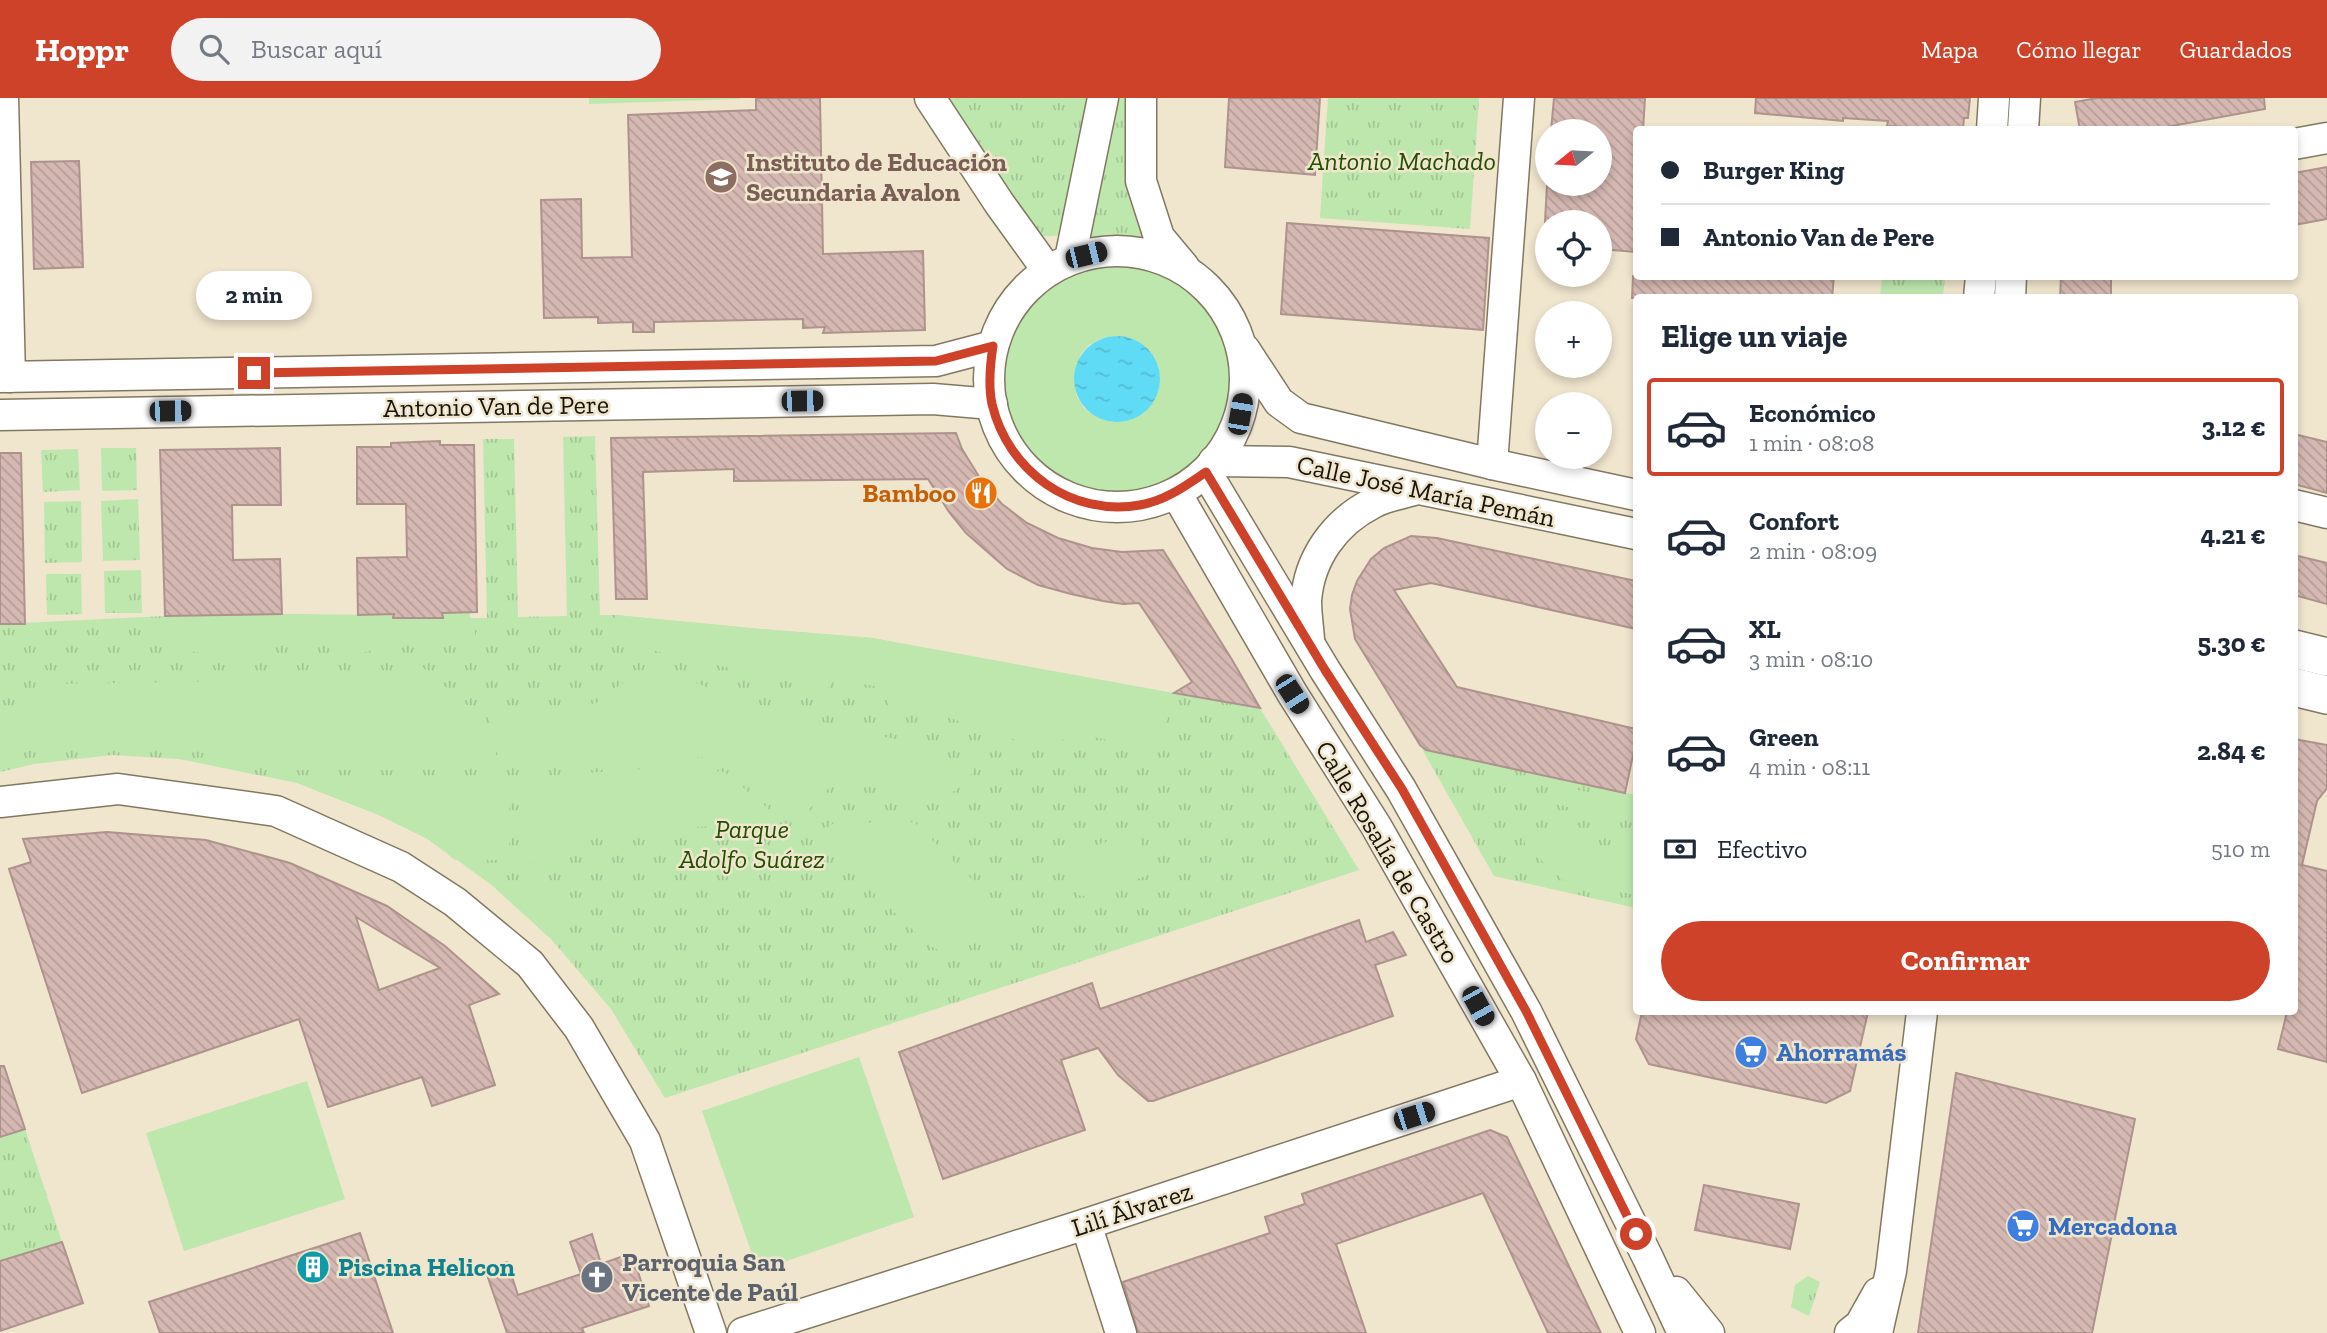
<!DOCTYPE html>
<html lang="es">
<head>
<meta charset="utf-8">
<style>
	body { margin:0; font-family:"Zilla Slab",serif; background:#f2f2f3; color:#1f2937; height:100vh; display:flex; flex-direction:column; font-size:26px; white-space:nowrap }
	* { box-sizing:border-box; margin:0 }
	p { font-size:23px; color:#747a83 }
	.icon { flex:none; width:38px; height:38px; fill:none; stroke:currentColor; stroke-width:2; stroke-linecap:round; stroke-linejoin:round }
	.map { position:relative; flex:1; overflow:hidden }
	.details { position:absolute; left:1633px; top:196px; width:665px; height:721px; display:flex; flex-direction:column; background:#fff; border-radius:7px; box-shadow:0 4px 10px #0003 }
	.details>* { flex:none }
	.banner { position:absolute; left:1633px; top:28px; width:665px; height:154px; border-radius:7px; box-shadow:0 4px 10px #0003; display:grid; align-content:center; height:154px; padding:0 28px; background:#fff }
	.needle { width:46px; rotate:252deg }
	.tools { position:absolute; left:1535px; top:21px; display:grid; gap:14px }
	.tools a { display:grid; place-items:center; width:77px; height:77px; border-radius:50%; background:#fff; box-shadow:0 4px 10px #0003; font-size:35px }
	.end { position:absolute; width:32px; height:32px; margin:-16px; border:9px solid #ce422a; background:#fff; box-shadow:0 0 0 4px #fff }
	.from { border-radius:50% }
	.bubble { position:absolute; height:49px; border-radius:24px; background:#fff; box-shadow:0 4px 10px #0003; font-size:23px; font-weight:700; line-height:49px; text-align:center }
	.car { position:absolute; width:21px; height:42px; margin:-21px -10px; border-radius:9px; box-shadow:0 0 5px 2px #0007; background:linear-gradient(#222 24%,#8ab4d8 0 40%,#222 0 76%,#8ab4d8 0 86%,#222 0) }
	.banner b { display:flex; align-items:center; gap:24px; height:66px; font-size:26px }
	.banner b+b { border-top:2px solid #e0e1e3 }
	.banner i { width:18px; height:18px; background:#1f2937 }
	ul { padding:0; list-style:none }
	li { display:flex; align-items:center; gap:21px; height:98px; margin:0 14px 10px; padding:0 14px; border:4px solid transparent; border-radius:7px }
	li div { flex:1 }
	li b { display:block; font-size:26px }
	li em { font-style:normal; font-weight:700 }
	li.active { border-color:#ce422a }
	li>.icon { width:63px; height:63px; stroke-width:1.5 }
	h2 { padding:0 28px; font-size:32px; line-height:84px }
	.pay { display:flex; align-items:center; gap:18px; height:77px; padding:0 28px; font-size:26px }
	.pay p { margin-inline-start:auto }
	.button { display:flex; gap:14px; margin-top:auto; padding:14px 28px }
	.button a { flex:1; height:80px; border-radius:42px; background:#ce422a; color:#fff; font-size:28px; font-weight:700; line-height:80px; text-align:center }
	header { display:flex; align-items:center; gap:42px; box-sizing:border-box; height:98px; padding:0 35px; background:#ce422a; color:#fff }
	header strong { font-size:33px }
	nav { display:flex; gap:38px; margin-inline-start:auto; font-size:24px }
	.search { width:490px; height:63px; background:#f2f2f3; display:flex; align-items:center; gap:18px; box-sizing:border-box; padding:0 24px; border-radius:38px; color:#747a83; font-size:26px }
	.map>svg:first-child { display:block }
	.grass { fill:url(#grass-tufts) }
	.garden { fill:#bee7ae; fill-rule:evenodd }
	.water { fill:url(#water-ripples) }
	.building { fill:url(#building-back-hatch); stroke:#ae938d; stroke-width:2; fill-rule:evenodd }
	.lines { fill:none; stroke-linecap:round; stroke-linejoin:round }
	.minor-casing { stroke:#827862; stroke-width:33 }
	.tertiary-casing { stroke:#827862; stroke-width:40 }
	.minor { stroke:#fff; stroke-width:30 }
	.tertiary { stroke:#fff; stroke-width:37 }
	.route { stroke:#ce422a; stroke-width:9 }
	.labels { text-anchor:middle; stroke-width:5; stroke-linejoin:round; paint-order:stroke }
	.park-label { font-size:26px; font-style:italic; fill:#205000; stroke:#f0e5cd }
	.education-label { font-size:26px; font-weight:bold; fill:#785e54; stroke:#f0e5cd; text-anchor:start }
	.street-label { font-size:26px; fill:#18140b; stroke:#f0e5cd }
	.food-label { font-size:26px; font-weight:bold; fill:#c56008; stroke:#f0e5cd; text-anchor:end }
	.shop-label { font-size:26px; font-weight:bold; fill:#366cbe; stroke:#f0e5cd; text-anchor:start }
	.worship-label { font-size:26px; font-weight:bold; fill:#5b616d; stroke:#f0e5cd; text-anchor:start }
	.culture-label { font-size:26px; font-weight:bold; fill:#0d838f; stroke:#f0e5cd; text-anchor:start }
</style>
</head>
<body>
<header>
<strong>Hoppr</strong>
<div class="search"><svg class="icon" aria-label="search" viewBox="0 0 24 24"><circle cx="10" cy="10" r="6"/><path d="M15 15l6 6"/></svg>Buscar aquí</div>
<nav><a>Mapa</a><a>Cómo llegar</a><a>Guardados</a></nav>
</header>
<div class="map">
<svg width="2327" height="1235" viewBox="0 0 2327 1235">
	<defs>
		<pattern id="grass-tufts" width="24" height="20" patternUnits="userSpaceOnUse" patternTransform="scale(1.75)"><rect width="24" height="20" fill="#bee7ae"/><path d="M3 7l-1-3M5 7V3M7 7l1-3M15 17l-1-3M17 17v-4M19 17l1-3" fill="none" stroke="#a3c594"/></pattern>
		<pattern id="water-ripples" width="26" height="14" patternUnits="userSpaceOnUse" patternTransform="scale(1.75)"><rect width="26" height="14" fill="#60dbf5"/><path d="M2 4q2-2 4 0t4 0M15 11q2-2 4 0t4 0" fill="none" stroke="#53bbd1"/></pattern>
		<pattern id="building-back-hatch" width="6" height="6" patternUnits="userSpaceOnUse" patternTransform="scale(1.75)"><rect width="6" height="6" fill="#d5b8b2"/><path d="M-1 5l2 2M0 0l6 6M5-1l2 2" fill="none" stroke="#b69d98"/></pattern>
	</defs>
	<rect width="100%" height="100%" fill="#f0e5cd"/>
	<g class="grass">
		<polygon points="939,0 1092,0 1068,137 1033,139"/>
		<polygon points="1108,0 1137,0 1151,141 1082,145"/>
		<polygon points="1328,0 1479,0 1470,131 1320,120"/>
		<polygon points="1882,179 1945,179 1943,199 1880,199"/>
		<polygon points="595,338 600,517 615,517 761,531 873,540 988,564 1260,610 1359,772 665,1000 611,911 552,842 493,788 428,741 379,717 297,685 179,661 112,657 34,666 0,674 0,526 165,518 282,516 442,520 442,515 470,514 470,520 487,520 483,341 514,341 518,519 567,518 563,339"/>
		<polygon points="136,350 137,392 102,393 101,350"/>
		<polygon points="78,351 80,392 43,394 41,352"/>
		<polygon points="138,401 140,462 103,463 101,403"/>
		<polygon points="81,403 82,464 45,465 44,404"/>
		<polygon points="141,472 142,515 105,515 104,473"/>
		<polygon points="46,476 81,476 82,516 47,517"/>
		<polygon points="1422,651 1636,697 1636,810 1494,778"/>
		<polygon points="25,1031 62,1144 0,1163 0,1039"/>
		<polygon points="1808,1178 1820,1184 1809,1218 1791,1209 1795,1187"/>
	</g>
	<g class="garden">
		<polygon points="589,0 740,0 740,1 589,6"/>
		<path d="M 1098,166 C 1110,166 1123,165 1135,167 C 1184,174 1230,222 1231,272 C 1232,282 1230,294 1229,304 C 1226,329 1201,364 1179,376 C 1159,386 1138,397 1114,395 C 1026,389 972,294 1022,218 C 1032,202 1046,187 1063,178 C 1074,173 1087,170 1098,166 ZM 1102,240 L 1096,319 L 1084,310 L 1076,297 L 1080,257 L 1089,247 Z"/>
		<polygon points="470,514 470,520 475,521 475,541 400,543 357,557 335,556 323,545 261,547 236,560 164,549 165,518 282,516 394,517 394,519 442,520 442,515"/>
		<polygon points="615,517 761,531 873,540 1174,595 1160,652 1083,637 1034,648 929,613 889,608 881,589 837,582 831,583 827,593 822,595 786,583 617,544 615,539"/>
		<polygon points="420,567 474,613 474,624 502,665 499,670 413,672 290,672 185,651 149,649 78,648 0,656 0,623 21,611 56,586 300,582 408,577"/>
		<path d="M 638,574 L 660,575 L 686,581 L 724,596 L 800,619 L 930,649 L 958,669 L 975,669 C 971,679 963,688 954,693 C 934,704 863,687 839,683 L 831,688 L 798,723 L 721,661 L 692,659 L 521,667 L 490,623 L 493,611 L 589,607 L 596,605 Z"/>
		<polygon points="674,669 725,674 771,713 769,725 607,734 547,766 523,764 523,681 525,679"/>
		<polygon points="499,680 499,690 509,690 509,762 455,762 428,741 379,717 297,685"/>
		<polygon points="1551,686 1636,705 1636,717 1620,723 1549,704"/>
		<polygon points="914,724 1022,831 950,853 940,853 929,847 816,740 820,734 834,725"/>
		<polygon points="1534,732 1636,757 1624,774 1636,788 1636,797 1563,782 1525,748 1525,743"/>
		<polygon points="1133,735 1139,737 1150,772 1146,778 1084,798 1077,797 1066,762 1067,757"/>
		<polygon points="555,787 564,823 549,839 493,788"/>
		<polygon points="859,959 914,1119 758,1173 702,1013"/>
		<polygon points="307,983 345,1101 184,1153 146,1035"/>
	</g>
	<circle class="water" cx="1117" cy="281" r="43"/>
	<g class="building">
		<polygon points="756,0 820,0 823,156 923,153 925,232 823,235 825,229 803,230 803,221 654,224 654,234 633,234 633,224 598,225 598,219 544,220 541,102 581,101 582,160 632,159 628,17 756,12"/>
		<polygon points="1229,0 1320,0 1315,77 1225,69"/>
		<polygon points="1554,0 1645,0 1643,32 1636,32 1635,154 1601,151 1602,137 1600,137 1600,124 1545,124 1547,86 1600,86 1600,33 1551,33"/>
		<polygon points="1756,0 1970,0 1968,20 1964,20 1963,32 1887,28 1888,23 1843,20 1843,23 1755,15"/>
		<polygon points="2097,0 2264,0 2265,11 2150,32 2080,32 2075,4"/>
		<polygon points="79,63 83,169 34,171 31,64"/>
		<polygon points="2327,69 2327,121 2294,127 2294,75"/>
		<polygon points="1287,125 1489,140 1483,232 1281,216"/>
		<polygon points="1633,178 1834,178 1832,200 1632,200"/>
		<polygon points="2061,178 2111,180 2111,200 2060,200"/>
		<polygon points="956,335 962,351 983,385 1002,406 1027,425 1058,440 1092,450 1122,454 1163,452 1231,560 1260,610 1174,595 1192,584 1139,505 1123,506 1103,503 1071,496 1038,487 1007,471 966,435 949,414 928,381 734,383 734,371 643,374 647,501 616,501 611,340"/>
		<polygon points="2294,336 2327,344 2327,395 2294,386"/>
		<polygon points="440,343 440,347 474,347 477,514 442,515 443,520 393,520 394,516 358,517 357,460 407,459 406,406 357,406 357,349 391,349 391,345"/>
		<polygon points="280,350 281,407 232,407 233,462 280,461 282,516 165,518 160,352"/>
		<polygon points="0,355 21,355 25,526 0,526"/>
		<polygon points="1411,438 1437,440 1636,483 1636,531 1431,485 1394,492 1457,589 1636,631 1636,643 1625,695 1426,652 1420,647 1355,541 1350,511 1352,497 1357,483 1371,461 1384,450"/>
		<polygon points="2294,457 2327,465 2327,506 2294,497"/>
		<polygon points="2294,641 2327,647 2327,690 2317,703 2302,767 2327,773 2327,964 2278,951 2287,914 2294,914"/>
		<path d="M 107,734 L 206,742 L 290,765 L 387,808 L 445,848 L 499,896 L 469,907 L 495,987 L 432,1008 L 422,979 L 328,1009 L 299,921 L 82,995 L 9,771 L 31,764 L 23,741 ZM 356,819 L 440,870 L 379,892 Z"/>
		<polygon points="1359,822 1366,844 1393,834 1406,857 1375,867 1393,918 1153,1003 1148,1003 1118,977 1098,950 1061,962 1085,1032 943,1081 899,954 1092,885 1100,911"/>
		<polygon points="1642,914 1868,914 1850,993 1826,1005 1649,966 1636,941"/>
		<polygon points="0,968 4,968 25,1031 0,1039"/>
		<polygon points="1956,975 2135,1021 2092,1235 1918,1235"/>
		<polygon points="1490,1032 1507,1039 1601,1235 1548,1235 1483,1095 1336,1146 1366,1235 1138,1235 1123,1184 1270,1135 1265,1119 1305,1106 1302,1096"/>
		<polygon points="1704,1087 1799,1106 1790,1151 1695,1132"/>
		<polygon points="360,1135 393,1235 160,1235 149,1204"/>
		<polygon points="592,1136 601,1166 632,1155 649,1208 582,1230 584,1235 507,1235 485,1171 507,1164 518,1197 581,1176 570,1144"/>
		<polygon points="62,1144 83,1205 0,1233 0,1163"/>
	</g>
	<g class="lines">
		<defs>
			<g id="minor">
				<polyline points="3,0 10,279"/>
				<polyline points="930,0 999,105 1048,173"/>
				<polyline points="1141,0 1141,83 1159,139 1184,169"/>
				<polyline points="1992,32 1994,0"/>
				<polyline points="2023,32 2025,0"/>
				<polyline points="2294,46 2327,40"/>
				<circle cx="1117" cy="281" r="128"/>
				<polyline points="1070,161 1103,0"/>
				<polyline points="1979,200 1981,178"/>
				<polyline points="2010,200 2011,178"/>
				<polyline points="1245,252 1279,304 1301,320 1492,366 1636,397"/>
				<polyline points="0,279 936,263 993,248"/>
				<polyline points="0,317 933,301 992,306"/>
				<polyline points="1214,363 1289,364 1636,436"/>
				<polyline points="1492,366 1519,0"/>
				<polyline points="1206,374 1325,572 1401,691 1526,913 1648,1160 1683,1235"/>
				<polyline points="1176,395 1292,595 1376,728 1521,983 1640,1235"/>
				<polyline points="2294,407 2327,415"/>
				<path d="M 1309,541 C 1308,528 1306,515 1306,503 C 1309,460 1335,424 1373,405 C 1385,398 1401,396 1414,392"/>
				<polyline points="0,704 118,691 276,713 401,769 455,804 530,866 579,930 645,1043 711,1235"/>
				<polyline points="1086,1126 1121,1235"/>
				<polyline points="1676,1194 1709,1235"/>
				<polyline points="743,1235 1086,1126 1521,983"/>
				<polyline points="1850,1235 1860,1227 1878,1195"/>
				<polyline points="1877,1235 1891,1173 1922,914"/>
			</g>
			<g id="tertiary">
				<polyline points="2294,551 2327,559"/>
				<polyline points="2294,589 2327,597"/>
			</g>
		</defs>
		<use href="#minor" class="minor-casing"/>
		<use href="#tertiary" class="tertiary-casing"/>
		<use href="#minor" class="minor"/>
		<use href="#tertiary" class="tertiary"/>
	</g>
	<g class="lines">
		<path class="route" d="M 254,275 L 936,263 L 993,248 C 990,267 988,287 992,306 C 1008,373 1071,419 1140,407 C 1165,403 1185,388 1206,374 L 1325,572 L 1402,691 L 1526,913 L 1636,1136"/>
	</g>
	<defs>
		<symbol id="school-disc" viewBox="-11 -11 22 22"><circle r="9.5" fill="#8d6e63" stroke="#f0e5cd"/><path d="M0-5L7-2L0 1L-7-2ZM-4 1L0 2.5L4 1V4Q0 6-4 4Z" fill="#fff"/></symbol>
		<symbol id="restaurant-disc" viewBox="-11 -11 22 22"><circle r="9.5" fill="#e8710a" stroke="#f0e5cd"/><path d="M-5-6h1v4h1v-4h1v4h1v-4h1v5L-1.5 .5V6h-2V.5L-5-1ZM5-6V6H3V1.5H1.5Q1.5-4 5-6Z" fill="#fff"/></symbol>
		<symbol id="supermarket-disc" viewBox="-11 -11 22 22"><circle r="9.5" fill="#3f7fe0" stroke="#f0e5cd"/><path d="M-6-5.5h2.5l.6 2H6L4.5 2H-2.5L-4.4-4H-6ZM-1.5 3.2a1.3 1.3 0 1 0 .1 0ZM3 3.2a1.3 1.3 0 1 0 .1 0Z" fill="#fff"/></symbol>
		<symbol id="building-disc" viewBox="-11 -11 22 22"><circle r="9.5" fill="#0f9aa8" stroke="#f0e5cd"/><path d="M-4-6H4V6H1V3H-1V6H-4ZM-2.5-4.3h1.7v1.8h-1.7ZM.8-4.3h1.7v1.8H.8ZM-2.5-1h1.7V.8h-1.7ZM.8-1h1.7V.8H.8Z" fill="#fff"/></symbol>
		<symbol id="church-disc" viewBox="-11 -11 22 22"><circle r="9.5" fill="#6b7280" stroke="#f0e5cd"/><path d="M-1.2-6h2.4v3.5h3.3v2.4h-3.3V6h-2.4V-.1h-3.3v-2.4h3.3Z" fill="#fff"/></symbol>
	</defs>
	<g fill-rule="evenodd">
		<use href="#school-disc" x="702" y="60" width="38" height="38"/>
		<use href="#restaurant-disc" x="962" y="376" width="38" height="38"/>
		<use href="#supermarket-disc" x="1732" y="935" width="38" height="38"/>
		<use href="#supermarket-disc" x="2004" y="1109" width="38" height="38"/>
		<use href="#building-disc" x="294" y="1150" width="38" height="38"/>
		<use href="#church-disc" x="578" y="1160" width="38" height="38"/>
	</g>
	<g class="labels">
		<g class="park-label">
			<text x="1402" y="72">Antonio Machado</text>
			<text x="752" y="740">Parque<tspan x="752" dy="30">Adolfo Suárez</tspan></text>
		</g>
		<g class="education-label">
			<text x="746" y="73">Instituto de Educación<tspan x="746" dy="30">Secundaria Avalon</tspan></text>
		</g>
		<g class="street-label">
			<text transform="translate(496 308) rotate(-1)" y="9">Antonio Van de Pere</text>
			<text transform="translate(1426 393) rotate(12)" y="9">Calle José María Pemán</text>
			<text transform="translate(1388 754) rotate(59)" y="9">Calle Rosalía de Castro</text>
			<text transform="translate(1132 1111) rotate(-18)" y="9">Lilí Álvarez</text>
		</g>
		<g class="food-label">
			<text x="956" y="404">Bamboo</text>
		</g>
		<g class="shop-label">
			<text x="1776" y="963">Ahorramás</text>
			<text x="2048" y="1137">Mercadona</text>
		</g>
		<g class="worship-label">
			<text x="622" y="1173">Parroquia San<tspan x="622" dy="30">Vicente de Paúl</tspan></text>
		</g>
		<g class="culture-label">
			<text x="338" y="1178">Piscina Helicon</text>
		</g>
	</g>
</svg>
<div class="tools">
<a><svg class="needle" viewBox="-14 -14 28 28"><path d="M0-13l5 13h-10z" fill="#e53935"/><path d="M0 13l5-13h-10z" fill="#747a83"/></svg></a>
<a><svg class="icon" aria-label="locate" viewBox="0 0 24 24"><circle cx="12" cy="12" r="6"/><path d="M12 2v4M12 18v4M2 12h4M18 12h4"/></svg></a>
<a>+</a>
<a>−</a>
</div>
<i class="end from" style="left:1636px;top:1136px"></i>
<i class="end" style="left:254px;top:275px"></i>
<div class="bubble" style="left:196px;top:173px;width:116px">2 min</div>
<i class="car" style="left:1086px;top:157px;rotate:76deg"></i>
<i class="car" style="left:802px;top:303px;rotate:89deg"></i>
<i class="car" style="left:170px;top:313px;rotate:89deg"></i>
<i class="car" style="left:1240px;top:316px;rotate:10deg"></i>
<i class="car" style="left:1292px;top:596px;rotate:147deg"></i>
<i class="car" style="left:1478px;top:908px;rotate:151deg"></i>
<i class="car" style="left:1414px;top:1018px;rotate:72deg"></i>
<div class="banner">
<b><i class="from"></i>Burger King</b>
<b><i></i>Antonio Van de Pere</b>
</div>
<section class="details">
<h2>Elige un viaje</h2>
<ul>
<li class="active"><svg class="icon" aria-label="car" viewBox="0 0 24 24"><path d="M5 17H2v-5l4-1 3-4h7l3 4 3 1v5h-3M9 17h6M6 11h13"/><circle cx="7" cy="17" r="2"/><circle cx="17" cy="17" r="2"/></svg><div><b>Económico</b><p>1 min · 08:08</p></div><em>3.12 €</em></li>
<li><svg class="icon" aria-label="car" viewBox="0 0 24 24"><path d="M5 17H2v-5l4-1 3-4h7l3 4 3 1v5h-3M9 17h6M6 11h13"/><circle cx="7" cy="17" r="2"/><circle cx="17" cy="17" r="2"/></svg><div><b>Confort</b><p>2 min · 08:09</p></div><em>4.21 €</em></li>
<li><svg class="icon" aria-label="car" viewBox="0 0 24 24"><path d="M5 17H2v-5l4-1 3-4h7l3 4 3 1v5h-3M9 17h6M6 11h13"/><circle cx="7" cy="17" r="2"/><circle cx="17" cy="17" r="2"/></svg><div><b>XL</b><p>3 min · 08:10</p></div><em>5.30 €</em></li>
<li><svg class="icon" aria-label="car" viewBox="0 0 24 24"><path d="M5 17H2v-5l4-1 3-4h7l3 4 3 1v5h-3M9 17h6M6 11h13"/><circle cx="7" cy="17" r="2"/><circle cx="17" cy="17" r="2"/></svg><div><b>Green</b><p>4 min · 08:11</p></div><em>2.84 €</em></li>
</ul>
<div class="pay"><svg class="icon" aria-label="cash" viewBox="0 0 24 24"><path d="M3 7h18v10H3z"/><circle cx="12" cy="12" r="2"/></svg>Efectivo<p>510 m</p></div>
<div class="button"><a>Confirmar</a></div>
</section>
</div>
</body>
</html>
